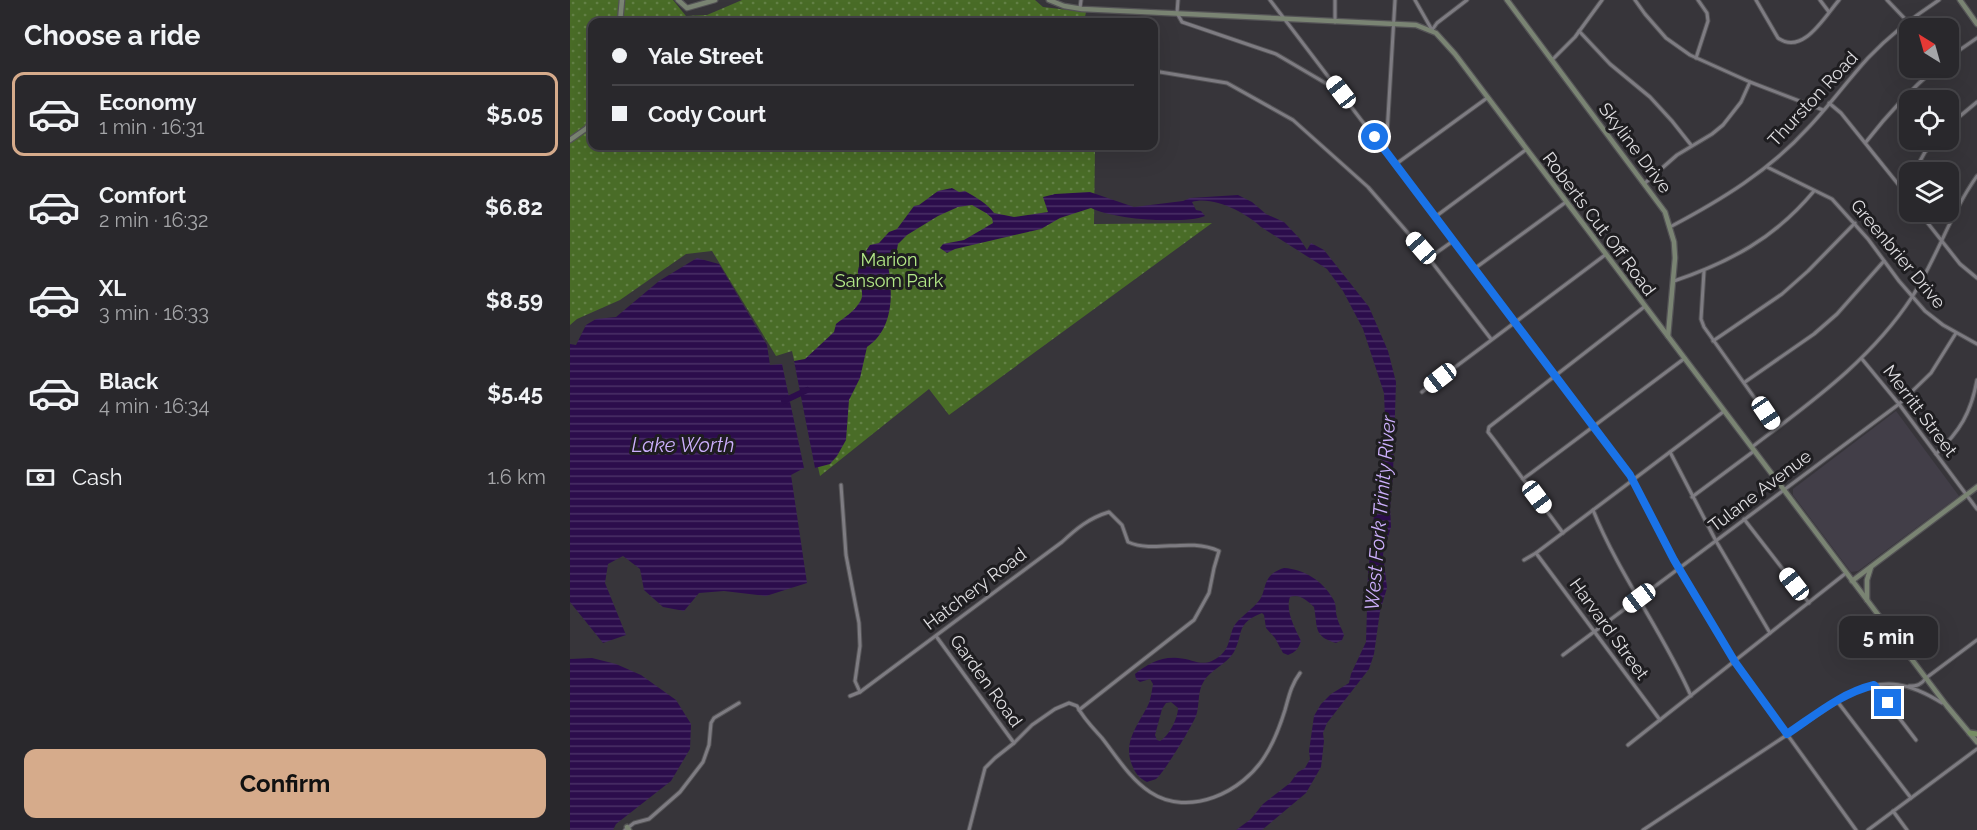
<!DOCTYPE html>
<html lang="en">
<head>
<meta charset="utf-8">
<style>
	body { margin:0; font-family:Raleway,sans-serif; background:#353438; color:#f1f3f6; height:100vh; display:flex; flex-direction:column; font-size:22px; white-space:nowrap }
	* { box-sizing:border-box; margin:0 }
	p { font-size:20px; color:#a5a6a9 }
	.icon { flex:none; width:33px; height:33px; fill:none; stroke:currentColor; stroke-width:2; stroke-linecap:round; stroke-linejoin:round }
	.map { position:relative; flex:1; overflow:hidden }
	.drawer { display:flex; flex-direction:column; background:#29282c; width:570px }
	.drawer>* { flex:none }
	.guide { position:absolute; left:18px; top:18px; width:570px; height:132px; border-radius:12px; box-shadow:0 6px 24px #0002,0 0 0 2px #454448; display:grid; align-content:center; height:132px; padding:0 24px; background:#29282c }
	.needle { width:39px; rotate:323deg }
	.fabs { position:absolute; left:1329px; top:18px; display:grid; gap:12px }
	.fabs a { display:grid; place-items:center; width:60px; height:60px; border-radius:12px; background:#29282c; box-shadow:0 6px 24px #0002,0 0 0 2px #454448; font-size:30px }
	.end { position:absolute; width:27px; height:27px; margin:-14px; border:8px solid #1a73e8; background:#fff; box-shadow:0 0 0 3px #fff }
	.from { border-radius:50% }
	.bubble { position:absolute; height:42px; border-radius:12px; background:#29282c; box-shadow:0 6px 24px #0002,0 0 0 2px #454448; font-size:20px; font-weight:700; line-height:42px; text-align:center }
	.car { position:absolute; width:18px; height:36px; margin:-18px -9px; border-radius:8px; box-shadow:0 0 4px 2px #0007; background:linear-gradient(#fff 24%,#345 0 40%,#fff 0 76%,#345 0 86%,#fff 0) }
	.guide b { display:flex; align-items:center; gap:21px; height:57px; font-size:22px }
	.guide b+b { border-top:2px solid #454448 }
	.guide i { width:15px; height:15px; background:#f1f3f6 }
	ul { padding:0; list-style:none }
	li { display:flex; align-items:center; gap:18px; height:84px; margin:0 12px 9px; padding:0 12px; border:3px solid transparent; border-radius:12px }
	li div { flex:1 }
	li b { display:block; font-size:22px }
	li em { font-style:normal; font-weight:700 }
	li.on { border-color:#d6ab8b }
	li>.icon { width:54px; height:54px; stroke-width:1.5 }
	h2 { padding:0 24px; font-size:27px; line-height:72px }
	.pay { display:flex; align-items:center; gap:15px; height:66px; padding:0 24px; font-size:22px }
	.pay p { margin-inline-start:auto }
	.primary-button { display:flex; gap:12px; margin-top:auto; padding:12px 24px }
	.primary-button a { flex:1; height:69px; border-radius:12px; background:#d6ab8b; color:#111; font-size:24px; font-weight:700; line-height:69px; text-align:center }
	main { display:flex; flex:1; min-height:0 }
	.map>svg:first-child { display:block }
	.built { fill:#423e48 }
	.grass { fill:url(#grass-dots) }
	.water { fill:url(#water-rules); fill-rule:evenodd }
	.lines { fill:none; stroke-linecap:round; stroke-linejoin:round }
	.river { stroke:#2c0d4c; stroke-width:6 }
	.street-casing { stroke:#545356; stroke-width:5 }
	.secondary-casing { stroke:#545356; stroke-width:7 }
	.primary-casing { stroke:#545356; stroke-width:8 }
	.street { stroke:#7e7c82; stroke-width:3 }
	.secondary { stroke:#7a8473; stroke-width:4.5 }
	.primary { stroke:#768d63; stroke-width:5 }
	.route { stroke:#1a73e8; stroke-width:8 }
	.labels { text-anchor:middle; stroke-width:6; stroke-linejoin:round; paint-order:stroke }
	.street-label { font-size:18px; fill:#dedde0; stroke:#1e1d20 }
	.park-label { font-size:18px; fill:#b4ea88; stroke:#1e1d20 }
	.water-label { font-size:20px; font-style:italic; fill:#ccaffc; stroke:#1e1d20 }
</style>
</head>
<body>
<main>
<section class="drawer">
<h2>Choose a ride</h2>
<ul>
<li class="on"><svg class="icon" aria-label="car" viewBox="0 0 24 24"><path d="M5 17H2v-5l4-1 3-4h7l3 4 3 1v5h-3M9 17h6M6 11h13"/><circle cx="7" cy="17" r="2"/><circle cx="17" cy="17" r="2"/></svg><div><b>Economy</b><p>1 min · 16:31</p></div><em>$5.05</em></li>
<li><svg class="icon" aria-label="car" viewBox="0 0 24 24"><path d="M5 17H2v-5l4-1 3-4h7l3 4 3 1v5h-3M9 17h6M6 11h13"/><circle cx="7" cy="17" r="2"/><circle cx="17" cy="17" r="2"/></svg><div><b>Comfort</b><p>2 min · 16:32</p></div><em>$6.82</em></li>
<li><svg class="icon" aria-label="car" viewBox="0 0 24 24"><path d="M5 17H2v-5l4-1 3-4h7l3 4 3 1v5h-3M9 17h6M6 11h13"/><circle cx="7" cy="17" r="2"/><circle cx="17" cy="17" r="2"/></svg><div><b>XL</b><p>3 min · 16:33</p></div><em>$8.59</em></li>
<li><svg class="icon" aria-label="car" viewBox="0 0 24 24"><path d="M5 17H2v-5l4-1 3-4h7l3 4 3 1v5h-3M9 17h6M6 11h13"/><circle cx="7" cy="17" r="2"/><circle cx="17" cy="17" r="2"/></svg><div><b>Black</b><p>4 min · 16:34</p></div><em>$5.45</em></li>
</ul>
<div class="pay"><svg class="icon" aria-label="cash" viewBox="0 0 24 24"><path d="M3 7h18v10H3z"/><circle cx="12" cy="12" r="2"/></svg>Cash<p>1.6 km</p></div>
<div class="primary-button"><a>Confirm</a></div>
</section>
<div class="map">
<svg width="1407" height="830" viewBox="0 0 1407 830">
	<defs>
		<pattern id="grass-dots" width="8" height="8" patternUnits="userSpaceOnUse" patternTransform="scale(1.5)"><rect width="8" height="8" fill="#496c27"/><path d="M2 2h.1M6 6h.1" fill="none" stroke="#638146" stroke-width="1.8" stroke-linecap="round"/></pattern>
		<pattern id="water-rules" width="6" height="5" patternUnits="userSpaceOnUse" patternTransform="scale(1.5)"><rect width="6" height="5" fill="#2c0d4c"/><path d="M0 2.5h6" fill="none" stroke="#4a3066"/></pattern>
	</defs>
	<rect width="100%" height="100%" fill="#37353a"/>
	<polygon class="built" points="1326,411 1389,496 1288,571 1281,572 1223,495 1223,489"/>
	<polygon class="grass" points="0,0 103,0 116,16 137,15 172,0 465,0 473,7 516,12 514,22 22,22 22,146 525,146 524,224 642,223 379,415 359,389 250,476 222,351 206,356 142,251 116,254 50,300 7,319 0,325"/>
	<g class="water">
		<path d="M 382,188 L 389,192 L 395,191 C 405,197 417,203 424,213 L 444,217 L 478,212 L 473,197 L 485,194 L 520,192 L 564,207 L 613,201 L 620,198 L 668,195 L 682,202 L 696,214 L 714,222 L 730,239 L 737,250 L 741,243 L 754,250 L 799,307 L 818,351 L 826,382 L 823,474 L 820,507 L 821,527 L 813,554 L 817,588 L 810,611 L 804,654 L 799,669 L 757,723 L 753,733 L 754,741 L 751,767 L 736,793 L 692,830 L 666,830 L 681,819 L 693,804 L 720,783 L 728,772 L 735,768 L 740,759 L 739,751 L 744,716 L 751,704 L 761,694 L 779,683 L 781,674 L 796,642 L 798,574 L 804,515 L 813,455 L 815,418 L 814,393 L 793,329 L 773,291 L 757,269 L 691,227 C 677,213 642,195 622,202 L 626,210 L 631,211 L 635,216 C 614,225 541,219 521,208 L 490,218 L 471,229 L 385,249 L 377,253 L 370,248 L 373,244 L 394,240 L 423,223 L 422,218 L 416,213 L 402,205 L 388,207 L 368,216 L 337,235 L 328,244 L 326,255 L 318,265 C 323,294 324,328 297,347 L 290,378 L 279,400 L 276,440 L 267,456 L 260,464 L 245,468 L 224,361 L 235,359 L 264,332 L 266,324 C 275,317 286,310 291,300 C 295,291 287,281 288,271 C 289,262 295,252 300,245 L 309,243 L 319,232 L 327,229 L 344,206 L 349,205 L 368,191 Z"/>
		<polygon points="127,258 149,264 197,345 200,365 212,364 234,468 221,475 237,583 196,596 154,591 129,593 114,611 93,607 74,590 70,569 53,556 38,564 35,583 56,635 33,643 0,602 0,344 6,345 16,325 26,319 46,317 89,281"/>
		<path d="M 714,568 C 734,569 753,581 763,599 C 767,605 765,611 767,617 C 768,623 772,629 774,635 L 772,640 L 766,643 C 743,636 748,628 744,607 C 738,601 729,593 720,597 C 715,611 725,628 731,641 C 728,649 726,652 718,655 L 713,653 L 705,638 L 696,628 L 694,615 L 692,613 C 665,624 674,633 664,652 C 656,665 640,670 634,681 C 627,691 630,705 626,716 C 622,726 594,773 586,779 C 584,780 579,781 577,782 C 569,778 565,773 562,765 C 552,741 570,723 579,703 C 581,697 582,690 583,684 L 580,679 L 570,682 L 566,679 L 565,674 C 577,664 592,656 608,658 C 626,659 633,670 651,655 C 660,647 659,636 664,626 C 670,617 680,611 687,603 C 699,591 689,576 714,568 ZM 601,702 L 608,708 C 608,718 599,736 590,741 L 587,740 L 585,735 L 592,709 L 596,703 Z"/>
		<polygon points="22,658 46,664 71,675 106,700 121,724 120,749 101,781 46,824 43,830 0,830 0,659"/>
	</g>
	<g class="lines">
		<polyline class="river" points="214,401 237,390"/>
		<defs>
			<g id="street">
				<polyline points="608,0 607,13 612,22 706,54 769,91"/>
				<polyline points="700,0 1061,475 1104,560 1165,662 1286,830"/>
				<polyline points="765,0 765,22"/>
				<polyline points="845,0 862,30"/>
				<polyline points="1065,0 1075,14 1096,38 1120,55 1180,82 1253,110"/>
				<path d="M 1186,0 L 1208,38 C 1233,56 1255,16 1269,0"/>
				<polyline points="1250,0 1259,12"/>
				<polyline points="1317,0 1338,22"/>
				<polyline points="510,8 511,0"/>
				<polyline points="862,30 867,23 897,0"/>
				<polyline points="1009,31 1040,64 1080,97 1102,121 1121,145"/>
				<polyline points="1126,58 1138,21 1137,13 1128,0"/>
				<polyline points="1378,58 1407,38"/>
				<polyline points="982,60 1005,37 1032,0"/>
				<polyline points="584,71 657,83 723,120 798,187 851,248 921,339"/>
				<polyline points="1259,103 1271,113 1340,199"/>
				<polyline points="1378,126 1407,102"/>
				<path d="M 1296,142 C 1317,115 1340,90 1366,68"/>
				<polyline points="816,151 825,0"/>
				<polyline points="826,164 917,98"/>
				<polyline points="1197,167 1262,199 1298,239 1329,281 1355,311 1373,325 1407,344"/>
				<polyline points="1344,172 1355,152 1366,140"/>
				<polyline points="1075,183 1107,155 1142,134 1153,125 1171,102 1180,82"/>
				<polyline points="1334,192 1340,181"/>
				<polyline points="1349,212 1390,264 1407,278"/>
				<polyline points="865,217 957,149"/>
				<path d="M 1100,227 C 1151,200 1199,171 1238,128 C 1259,106 1277,81 1298,58 C 1319,36 1343,17 1369,0"/>
				<polyline points="859,258 883,241"/>
				<polyline points="904,269 996,202"/>
				<polyline points="1134,271 1131,319 1134,327 1206,428"/>
				<path d="M 1104,281 C 1160,262 1205,238 1244,191"/>
				<polyline points="1143,341 1212,294 1238,271 1285,223"/>
				<polyline points="1292,359 1329,404 1407,509"/>
				<polyline points="1175,382 1244,334 1267,314 1314,261"/>
				<polyline points="852,392 1035,255"/>
				<path d="M 1182,447 C 1241,402 1301,360 1342,297 C 1367,258 1380,214 1407,176"/>
				<polyline points="1100,452 1146,541 1200,633"/>
				<path d="M 1366,454 C 1390,431 1401,413 1407,380"/>
				<polyline points="953,479 1115,358"/>
				<polyline points="271,485 276,555 289,623 290,646 285,681 290,692"/>
				<polyline points="1122,497 1184,451"/>
				<path d="M 1023,510 C 1049,575 1093,632 1121,696"/>
				<polyline points="1174,519 1239,603"/>
				<polyline points="993,533 925,441 918,432 919,427 1074,307"/>
				<polyline points="966,553 1090,720"/>
				<polyline points="954,560 966,553 1153,412"/>
				<polyline points="366,636 444,743"/>
				<polyline points="993,655 1329,404 1361,373 1386,333"/>
				<polyline points="1304,685 1346,740"/>
				<path d="M 1339,686 C 1347,686 1351,685 1356,678 L 1407,640"/>
				<path d="M 280,696 L 290,692 L 492,542 C 506,529 519,518 539,512 L 552,525 L 558,542 C 585,554 618,537 649,551 L 644,568 L 639,593 L 624,620 L 509,710"/>
				<polyline points="1267,701 1341,798"/>
				<polyline points="1058,745 1276,573"/>
				<polyline points="1323,811 1337,830"/>
				<polyline points="55,830 64,823 79,819 110,792 133,762 139,745 141,723 144,718 169,703"/>
				<path d="M 399,830 L 415,768 L 425,758 L 444,743 L 462,725 L 485,709 L 499,703 L 507,706 C 513,718 523,728 532,738 C 547,757 560,779 580,792 C 619,818 673,792 695,756 C 704,742 710,726 715,710 C 719,696 721,685 730,673"/>
				<path d="M 1073,830 L 1282,692 C 1317,678 1340,683 1372,703"/>
				<polyline points="1298,830 1407,749"/>
			</g>
			<g id="secondary">
				<polyline points="108,0 117,8 145,0"/>
				<polyline points="479,0 494,6 512,9 846,25 866,33 885,54 1377,706 1407,742"/>
				<polyline points="937,0 1095,212 1104,242 1105,258 1098,336"/>
				<polyline points="1390,0 1407,24"/>
				<polyline points="50,22 52,0"/>
				<polyline points="0,140 17,128 22,120"/>
				<polyline points="1282,581 1407,487"/>
				<polyline points="1297,600 1297,580 1301,567"/>
				<polyline points="57,827 59,830"/>
			</g>
			<polyline id="primary" points="1400,733 1407,734"/>
		</defs>
		<use href="#street" class="street-casing"/>
		<use href="#secondary" class="secondary-casing"/>
		<use href="#primary" class="primary-casing"/>
		<use href="#street" class="street"/>
		<use href="#secondary" class="secondary"/>
		<use href="#primary" class="primary"/>
	</g>
	<g class="lines">
		<path class="route" d="M 805,137 L 1060,475 L 1104,560 L 1165,662 L 1217,734 C 1244,716 1271,693 1304,685 L 1318,703"/>
	</g>
	<g class="labels">
		<g class="street-label">
			<text transform="translate(1243 99) rotate(-47)" y="6">Thurston Road</text>
			<text transform="translate(1065 148) rotate(53)" y="6">Skyline Drive</text>
			<text transform="translate(1029 224) rotate(53)" y="6">Roberts Cut Off Road</text>
			<text transform="translate(1328 254) rotate(50)" y="6">Greenbrier Drive</text>
			<text transform="translate(1350 411) rotate(53)" y="6">Merritt Street</text>
			<text transform="translate(1190 491) rotate(-37)" y="6">Tulane Avenue</text>
			<text transform="translate(405 589) rotate(-37)" y="6">Hatchery Road</text>
			<text transform="translate(1039 629) rotate(54)" y="6">Harvard Street</text>
			<text transform="translate(416 681) rotate(54)" y="6">Garden Road</text>
		</g>
		<g class="park-label">
			<text x="319" y="266">Marion<tspan x="319" dy="21">Sansom Park</tspan></text>
		</g>
		<g class="water-label">
			<text x="113" y="452">Lake Worth</text>
			<text transform="translate(810 513) rotate(-85)" y="7">West Fork Trinity River</text>
		</g>
	</g>
</svg>
<div class="fabs">
<a><svg class="needle" viewBox="-14 -14 28 28"><path d="M0-13l5 13h-10z" fill="#e53935"/><path d="M0 13l5-13h-10z" fill="#a5a6a9"/></svg></a>
<a><svg class="icon" aria-label="locate" viewBox="0 0 24 24"><circle cx="12" cy="12" r="6"/><path d="M12 2v4M12 18v4M2 12h4M18 12h4"/></svg></a>
<a><svg class="icon" aria-label="layers" viewBox="0 0 24 24"><path d="M12 4l9 5-9 5-9-5zM3 14l9 5 9-5"/></svg></a>
</div>
<i class="end from" style="left:805px;top:137px"></i>
<i class="end" style="left:1318px;top:703px"></i>
<div class="bubble" style="left:1269px;top:616px;width:99px">5 min</div>
<i class="car" style="left:771px;top:92px;rotate:322deg"></i>
<i class="car" style="left:851px;top:248px;rotate:319deg"></i>
<i class="car" style="left:870px;top:378px;rotate:232deg"></i>
<i class="car" style="left:1196px;top:413px;rotate:146deg"></i>
<i class="car" style="left:967px;top:497px;rotate:143deg"></i>
<i class="car" style="left:1224px;top:584px;rotate:322deg"></i>
<i class="car" style="left:1069px;top:598px;rotate:233deg"></i>
<div class="guide">
<b><i class="from"></i>Yale Street</b>
<b><i></i>Cody Court</b>
</div>
</div>
</main>
</body>
</html>
